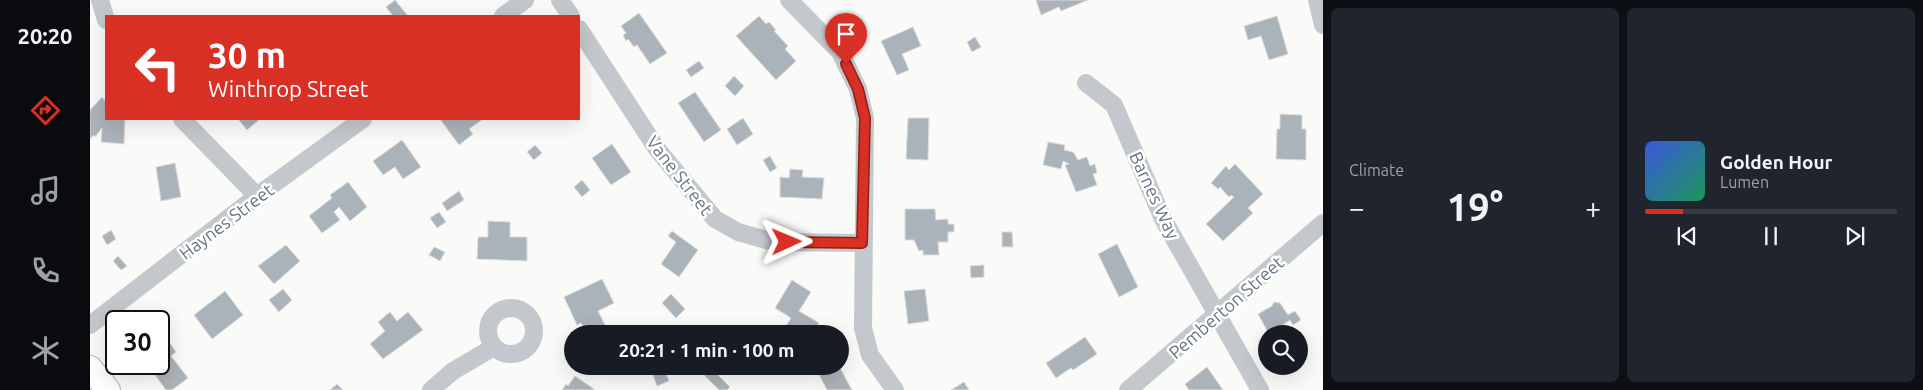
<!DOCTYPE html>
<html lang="en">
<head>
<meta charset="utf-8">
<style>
	:root { --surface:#171b24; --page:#20242c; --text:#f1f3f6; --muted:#9ea1a6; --line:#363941; --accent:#d93025 }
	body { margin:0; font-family:Ubuntu,sans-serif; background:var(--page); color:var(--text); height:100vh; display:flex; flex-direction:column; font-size:19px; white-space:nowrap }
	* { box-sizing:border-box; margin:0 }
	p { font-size:16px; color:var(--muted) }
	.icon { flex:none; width:28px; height:28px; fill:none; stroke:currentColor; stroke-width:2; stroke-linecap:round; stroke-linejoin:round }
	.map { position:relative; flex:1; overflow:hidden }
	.side { display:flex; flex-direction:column; gap:8px; padding:8px; background:#0d0f14; width:600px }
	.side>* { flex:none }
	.hud { position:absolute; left:15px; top:15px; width:475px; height:105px; border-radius:0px; box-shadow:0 5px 20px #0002; background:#d93025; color:#fff; overflow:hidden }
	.buttons { position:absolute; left:1168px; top:325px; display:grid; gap:10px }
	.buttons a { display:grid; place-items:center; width:50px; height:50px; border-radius:50%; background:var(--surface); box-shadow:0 5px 20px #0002; font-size:25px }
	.speed { position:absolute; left:15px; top:310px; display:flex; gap:10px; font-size:25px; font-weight:700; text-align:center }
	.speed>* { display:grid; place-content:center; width:65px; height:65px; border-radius:50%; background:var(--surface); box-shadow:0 5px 20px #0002; line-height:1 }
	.speed .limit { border:2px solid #111; border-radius:8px; background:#fff; color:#111 }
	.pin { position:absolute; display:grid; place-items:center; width:42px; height:42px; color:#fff; margin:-51px -21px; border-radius:50% 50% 50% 0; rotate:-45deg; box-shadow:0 0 5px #0007 }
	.pin .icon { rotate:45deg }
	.me { position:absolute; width:55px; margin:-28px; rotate:89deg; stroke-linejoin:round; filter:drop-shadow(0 0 4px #0008) }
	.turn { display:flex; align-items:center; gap:18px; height:105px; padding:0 20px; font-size:22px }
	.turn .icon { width:65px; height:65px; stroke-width:2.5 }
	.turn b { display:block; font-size:35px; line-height:42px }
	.big { font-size:38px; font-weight:600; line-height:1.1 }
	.side .card { flex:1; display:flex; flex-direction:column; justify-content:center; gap:8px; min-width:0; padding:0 18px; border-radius:8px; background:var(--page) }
	.song { display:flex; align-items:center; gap:15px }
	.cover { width:60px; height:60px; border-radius:8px; background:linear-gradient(135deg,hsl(230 70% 55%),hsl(150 70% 35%)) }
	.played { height:5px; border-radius:2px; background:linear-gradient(90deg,var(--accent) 15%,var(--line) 15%) }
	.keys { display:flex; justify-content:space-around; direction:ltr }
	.heat { display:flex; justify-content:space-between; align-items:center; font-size:28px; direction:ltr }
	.side .tiles { flex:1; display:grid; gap:8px; grid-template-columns:repeat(2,1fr) }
	.trip { position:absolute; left:474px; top:325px; width:285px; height:50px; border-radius:25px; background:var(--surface); box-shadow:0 5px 20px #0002; font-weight:600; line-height:50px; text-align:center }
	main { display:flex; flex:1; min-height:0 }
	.tab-bar { display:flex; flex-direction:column; width:90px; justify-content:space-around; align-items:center; background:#090b0e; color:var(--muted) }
	.tab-bar .icon { width:35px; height:35px }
	.tab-bar .selected { color:var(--accent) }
	.tab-bar b { font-size:22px; color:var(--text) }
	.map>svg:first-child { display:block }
</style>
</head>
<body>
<main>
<nav class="tab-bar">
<b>20:20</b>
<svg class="icon selected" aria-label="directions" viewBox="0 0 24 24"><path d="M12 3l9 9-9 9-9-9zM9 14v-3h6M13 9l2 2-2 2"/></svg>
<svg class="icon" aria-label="music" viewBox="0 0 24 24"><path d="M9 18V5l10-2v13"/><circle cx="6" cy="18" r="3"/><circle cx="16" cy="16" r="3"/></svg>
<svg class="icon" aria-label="phone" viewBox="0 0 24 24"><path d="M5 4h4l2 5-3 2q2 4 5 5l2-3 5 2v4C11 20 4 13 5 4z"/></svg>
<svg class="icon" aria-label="climate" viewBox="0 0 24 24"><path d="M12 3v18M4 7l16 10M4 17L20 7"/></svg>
</nav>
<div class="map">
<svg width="1233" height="390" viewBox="0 0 1233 390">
	<rect width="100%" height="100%" fill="#fafaf8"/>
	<!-- building -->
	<g fill="#aab3b9" stroke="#dcdcda">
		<polygon points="305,0 318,16 303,16 296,7"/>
		<polygon points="946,0 998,0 971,11 969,7 951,15"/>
		<polygon points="549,13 577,53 560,64 547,45 544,47 538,39 536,41 533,35 536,33 531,26"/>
		<polygon points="669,16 676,24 679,22 686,30 684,31 698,46 695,49 706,61 686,80 646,36"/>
		<polygon points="1187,16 1198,54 1179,60 1171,36 1158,40 1154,26"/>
		<polygon points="823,27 831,46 812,54 819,70 807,75 791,41"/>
		<polygon points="885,37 891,47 882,52 877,42"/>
		<polygon points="609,61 614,68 601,77 596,70"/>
		<polygon points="644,76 654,86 645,96 635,86"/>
		<polygon points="605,92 631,130 614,142 588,103"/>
		<polygon points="12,97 16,102 16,119 35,119 34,144 11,142 12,128 5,137 4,135 0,139 0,110"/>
		<polygon points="1190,114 1212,115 1212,129 1216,129 1216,160 1186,159 1187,129 1190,129"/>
		<polygon points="653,118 663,134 647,145 637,129"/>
		<polygon points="818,118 839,118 838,160 816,159"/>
		<polygon points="148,119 170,119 157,130"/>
		<polygon points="350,119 393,119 379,129 383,134 369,145"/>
		<polygon points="312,140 331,167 313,179 305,167 293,175 283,161"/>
		<polygon points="958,142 975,145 974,150 983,152 988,160 997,157 1000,166 1005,164 1007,173 1003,174 1007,185 986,192 975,165 979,164 973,161 971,169 953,165"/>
		<polygon points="522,144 541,172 521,185 502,158"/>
		<polygon points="445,145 452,153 444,160 437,152"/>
		<polygon points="680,156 687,168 680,172 673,160"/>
		<polygon points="85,163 91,197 71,201 66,167"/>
		<polygon points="1145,164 1173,194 1158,208 1163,213 1133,241 1116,224 1144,197 1141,195 1139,197 1130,187 1128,189 1121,183 1136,166 1139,170"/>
		<polygon points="700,169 713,170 712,177 734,178 732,199 690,197 690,177 699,178"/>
		<polygon points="492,180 500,190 492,197 484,187"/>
		<polygon points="258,182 277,207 260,221 249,207 244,212 250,220 232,233 219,216 242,198 240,195"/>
		<polygon points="369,191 374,200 357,211 352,203"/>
		<polygon points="815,209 845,209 846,220 858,219 858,224 864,224 864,232 858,232 858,242 848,242 849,255 833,255 833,250 829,251 824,240 815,240"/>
		<polygon points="349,212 356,222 347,228 340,218"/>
		<polygon points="398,221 420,222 420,237 437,237 437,261 387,259 388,237 398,237"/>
		<polygon points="21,230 26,239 17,245 12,236"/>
		<polygon points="582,231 608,250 589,277 571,264 586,242 578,236"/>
		<polygon points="912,232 922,232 923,247 912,247"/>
		<polygon points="1027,244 1048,287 1029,297 1008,254"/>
		<polygon points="196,245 210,261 184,284 168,266"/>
		<polygon points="344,247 355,252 350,261 339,255"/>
		<polygon points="28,256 37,266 31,270 23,261"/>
		<polygon points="894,265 894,277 881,278 880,266"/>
		<polygon points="512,279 524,303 508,311 517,329 507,334 497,334 491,323 487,325 474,297"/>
		<polygon points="702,280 721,292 709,311 729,323 723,334 701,334 694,329 701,318 685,308"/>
		<polygon points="193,289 202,300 189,312 179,300"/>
		<polygon points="835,289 839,321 818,324 814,291"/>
		<polygon points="135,291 153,315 122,339 104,315"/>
		<polygon points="581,294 595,309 586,318 572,303"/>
		<polygon points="1184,302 1190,303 1198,315 1205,311 1211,320 1203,325 1200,320 1179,334 1168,314 1182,306"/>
		<polygon points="300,312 307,321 318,312 333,330 293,359 280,344 295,331 288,322"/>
		<polygon points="995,337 1007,354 983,370 981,368 966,378 956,363"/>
		<polygon points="80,343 86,352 81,356 98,378 82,390 76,390 57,364 69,364 69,351"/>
		<polygon points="741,366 749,366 762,390 737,390 728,373"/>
		<polygon points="1117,367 1133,390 1099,390 1095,384"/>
		<polygon points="574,368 579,381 567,386 562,373"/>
		<polygon points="621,368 640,387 637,390 629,390 614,375"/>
		<polygon points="485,376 504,389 503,390 472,390 476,384 478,386"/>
		<polygon points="874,382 879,390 861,390"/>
		<polygon points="247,384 253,390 240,390"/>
	</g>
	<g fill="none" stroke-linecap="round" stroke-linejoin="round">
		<!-- secondary casing -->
		<g stroke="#b3babf" stroke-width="26">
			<polyline id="secondary" points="0,368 18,390"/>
		</g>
		<!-- street -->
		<g stroke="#c3c8cc" stroke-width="18">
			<polyline points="10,0 16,20"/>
			<polyline points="470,0 481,16"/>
			<polyline points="699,0 750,52 768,89 775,118 773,328 780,355 805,390"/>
			<polyline points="1227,0 1233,25"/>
			<polyline points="413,16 435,0"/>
			<polyline points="489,29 567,149 625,219 648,232 683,242 773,243"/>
			<polyline points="996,83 1024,105 1073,219 1170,390"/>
			<polyline points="92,119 167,196"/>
			<circle cx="421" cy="331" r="23"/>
			<polyline points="0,325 167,196 273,119"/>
			<polyline points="341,390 363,371 404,347"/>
			<polyline points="1038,390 1233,223"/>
		</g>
		<!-- secondary -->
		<use href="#secondary" stroke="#fff" stroke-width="24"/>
	</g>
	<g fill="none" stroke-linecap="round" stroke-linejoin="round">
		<!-- route casing -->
		<g stroke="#8d1f18" stroke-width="12">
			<polyline id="route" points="697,242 772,243 775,118 768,89 756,64"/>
		</g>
		<!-- route -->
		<use href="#route" stroke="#d93025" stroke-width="9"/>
	</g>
	<g text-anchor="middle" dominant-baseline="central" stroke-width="5" stroke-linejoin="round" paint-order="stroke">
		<!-- street labels -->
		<g font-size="18" fill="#657683" stroke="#fff">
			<text transform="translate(590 175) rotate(52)">Vane Street</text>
			<text transform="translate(1065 195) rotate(65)">Barnes Way</text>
			<text transform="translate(136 221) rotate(-37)">Haynes Street</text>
			<text transform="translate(1136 307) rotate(-41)">Pemberton Street</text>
		</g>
	</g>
</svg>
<div class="buttons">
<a><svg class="icon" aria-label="search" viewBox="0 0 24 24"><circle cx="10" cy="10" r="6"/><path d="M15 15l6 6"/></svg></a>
</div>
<div class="speed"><div class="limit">30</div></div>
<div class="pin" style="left:756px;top:64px;background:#d93025"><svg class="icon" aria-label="arrive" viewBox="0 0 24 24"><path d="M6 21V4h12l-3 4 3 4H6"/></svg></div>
<svg class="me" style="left:697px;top:242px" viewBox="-20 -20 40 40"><path d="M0-17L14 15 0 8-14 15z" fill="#d93025" stroke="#fff" stroke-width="4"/></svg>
<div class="trip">20:21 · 1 min · 100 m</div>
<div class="hud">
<div class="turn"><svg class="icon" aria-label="left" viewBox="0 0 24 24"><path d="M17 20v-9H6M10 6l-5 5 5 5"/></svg><div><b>30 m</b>Winthrop Street</div></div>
</div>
</div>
<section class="side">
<div class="tiles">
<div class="card"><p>Climate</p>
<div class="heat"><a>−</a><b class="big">19°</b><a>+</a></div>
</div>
<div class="card">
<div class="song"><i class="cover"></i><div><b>Golden Hour</b><p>Lumen</p></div></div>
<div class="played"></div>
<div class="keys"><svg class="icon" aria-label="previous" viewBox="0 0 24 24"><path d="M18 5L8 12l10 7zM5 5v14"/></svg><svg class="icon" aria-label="pause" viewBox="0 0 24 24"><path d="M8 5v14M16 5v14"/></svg><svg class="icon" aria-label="next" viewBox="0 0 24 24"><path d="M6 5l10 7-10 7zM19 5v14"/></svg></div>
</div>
</div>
</section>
</main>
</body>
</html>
